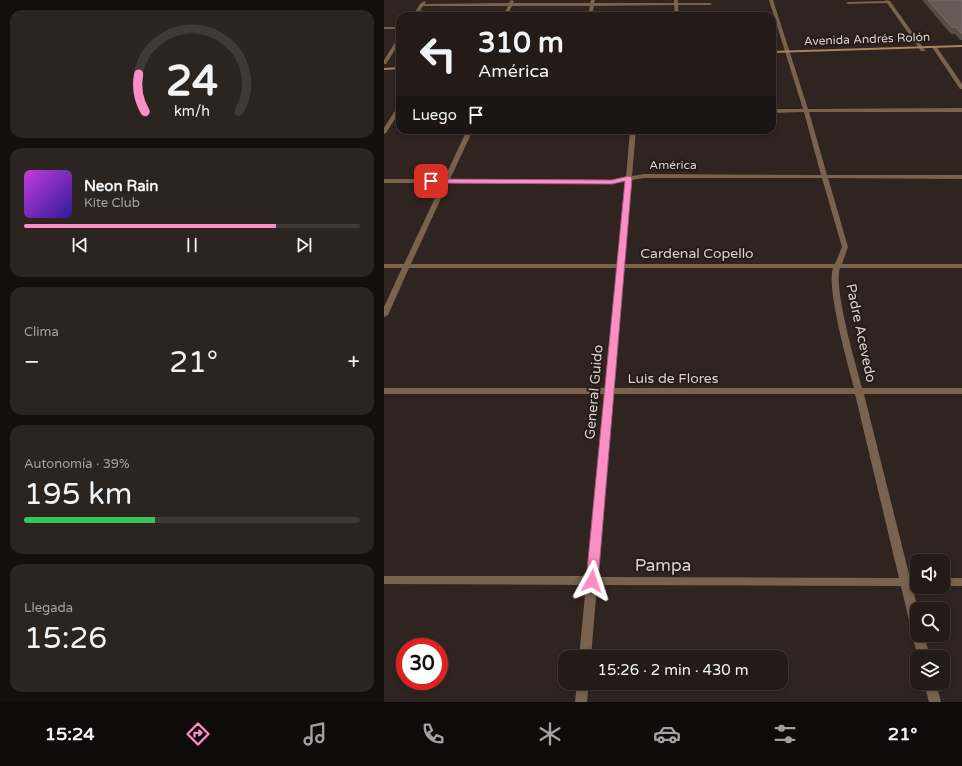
<!DOCTYPE html>
<html lang="es">
<head>
<meta charset="utf-8">
<style>
	:root { --surface:#241b18; --page:#2c2421; --text:#f1f3f6; --muted:#a3a1a2; --line:#413937; --accent:#fb8fc5 }
	body { margin:0; font-family:"Varela Round",sans-serif; background:var(--page); color:var(--text); height:100vh; display:flex; flex-direction:column; font-size:15px; white-space:nowrap }
	* { box-sizing:border-box; margin:0 }
	p { font-size:13px; color:var(--muted) }
	.icon { flex:none; width:22px; height:22px; fill:none; stroke:currentColor; stroke-width:2; stroke-linecap:round; stroke-linejoin:round }
	.map { position:relative; flex:1; overflow:hidden }
	.drawer { display:flex; flex-direction:column; gap:10px; padding:10px; background:#140f0d; width:384px }
	.drawer>* { flex:none }
	.hud { position:absolute; left:12px; top:12px; width:380px; height:122px; border-radius:12px; box-shadow:0 2px 6px #0003,0 0 0 1px var(--line); background:#241b18; color:var(--text); overflow:hidden }
	.controls { position:absolute; left:526px; top:554px; display:grid; gap:8px }
	.controls a { display:grid; place-items:center; width:40px; height:40px; border-radius:8px; background:var(--surface); box-shadow:0 2px 6px #0003,0 0 0 1px var(--line); font-size:20px }
	.speed { position:absolute; left:12px; top:638px; display:flex; gap:8px; font-size:20px; font-weight:700; text-align:center }
	.speed>* { display:grid; place-content:center; width:52px; height:52px; border-radius:50%; background:var(--surface); box-shadow:0 2px 6px #0003,0 0 0 1px var(--line); line-height:1 }
	.speed .limit { border:6px solid #d22; background:#fff; color:#111 }
	.pin { position:absolute; display:grid; place-items:center; width:34px; height:34px; color:#fff; margin:-17px; border-radius:8px; box-shadow:0 2px 6px #0006 }
	.me { position:absolute; width:44px; margin:-22px; rotate:5deg; stroke-linejoin:round; filter:drop-shadow(0 0 3px #0008) }
	.turn { display:flex; align-items:center; gap:14px; height:84px; padding:0 16px; font-size:18px }
	.turn .icon { width:52px; height:52px; stroke-width:2.5 }
	.turn b { display:block; font-size:28px; line-height:34px }
	.then { display:flex; align-items:center; height:38px; padding:0 16px; background:#0003; gap:8px; font-size:15px }
	.big { font-size:30px; font-weight:600; line-height:1.1 }
	.drawer .card { flex:1; display:flex; flex-direction:column; justify-content:center; gap:6px; min-width:0; padding:0 14px; border-radius:12px; background:var(--page) }
	.drawer .dial { align-items:center; gap:0 }
	.dial svg { height:104px; overflow:visible; fill:none; stroke:var(--line); stroke-width:7; stroke-linecap:round; text-anchor:middle }
	.dial text { fill:var(--text); stroke:none }
	.song { display:flex; align-items:center; gap:12px }
	.cover { width:48px; height:48px; border-radius:6px; background:linear-gradient(135deg,hsl(290 70% 55%),hsl(250 70% 35%)) }
	.played { height:4px; border-radius:2px; background:linear-gradient(90deg,var(--accent) 75%,var(--line) 75%) }
	.keys { display:flex; justify-content:space-around; direction:ltr }
	.heat { display:flex; justify-content:space-between; align-items:center; font-size:22px; direction:ltr }
	.charge { height:6px; border-radius:3px; background:linear-gradient(90deg,#34c759 39%,var(--line) 0) }
	.trip { position:absolute; left:174px; top:650px; width:230px; height:40px; border-radius:12px; background:var(--surface); box-shadow:0 2px 6px #0003,0 0 0 1px var(--line); font-weight:600; line-height:40px; text-align:center }
	.dock { display:flex; height:64px; justify-content:space-around; align-items:center; background:#0e0b0a; color:var(--muted) }
	.dock .icon { width:28px; height:28px }
	.dock .active { color:var(--accent) }
	.dock b { font-size:18px; color:var(--text) }
	main { display:flex; flex:1; min-height:0 }
	.map>svg:first-child { display:block }
</style>
</head>
<body>
<main>
<section class="drawer">
<div class="card dial"><svg viewBox="0 0 100 80">
<path d="M14 69A42 42 0 1 1 86 69"/>
<path d="M14 69A42 42 0 0 1 9 40" stroke="#fb8fc5"/>
<text x="50" y="56" font-size="32" font-weight="700">24</text>
<text x="50" y="72" font-size="11">km/h</text>
</svg></div>
<div class="card">
<div class="song"><i class="cover"></i><div><b>Neon Rain</b><p>Kite Club</p></div></div>
<div class="played"></div>
<div class="keys"><svg class="icon" aria-label="previous" viewBox="0 0 24 24"><path d="M18 5L8 12l10 7zM5 5v14"/></svg><svg class="icon" aria-label="pause" viewBox="0 0 24 24"><path d="M8 5v14M16 5v14"/></svg><svg class="icon" aria-label="next" viewBox="0 0 24 24"><path d="M6 5l10 7-10 7zM19 5v14"/></svg></div>
</div>
<div class="card"><p>Clima</p>
<div class="heat"><a>−</a><b class="big">21°</b><a>+</a></div>
</div>
<div class="card"><p>Autonomía · 39%</p><b class="big">195 km</b><div class="charge"></div></div>
<div class="card"><p>Llegada</p><b class="big">15:26</b></div>
</section>
<div class="map">
<svg width="578" height="702" viewBox="0 0 578 702">
	<rect width="100%" height="100%" fill="#302420"/>
	<g fill="none" stroke-linecap="round" stroke-linejoin="round">
		<!-- minor -->
		<g fill="#79634f" fill-rule="evenodd">
			<polygon points="127,0 130,1 129,3 206,3 207,0 211,0 210,3 290,3 290,0 294,0 294,3 326,3 328,4 326,5 294,5 295,16 291,16 290,5 210,6 208,16 204,16 206,6 128,6 123,16 119,16 124,6 39,6 33,16 29,16 36,4 40,1 42,2 41,4 125,3"/>
			<path d="M385 0H389L424 109 578 108V112H425L443 175H578V179L444 178 464 247 458 264H578V268H456C449 288 472 365 478 388H578V394H480L526 578H533V586H528L534 609 533 635H540L546 657H534L528 635 530 633 527 629 517 586 213 585 207 657H195L202 585 0 584V576H203L221 394H0V388H221L233 268H25L4 315 0 317V307L18 268H0V264H20L58 183H0V179H60L83 130H89L66 179 228 180 242 178 246 130H252L248 176 260 174 437 175 420 112 388 113V109H419ZM260 178H438L458 247 451 264H240L247 180ZM241 181 233 264H27L64 183 228 184ZM240 268H449C442 288 464 365 470 388H230ZM229 394H471L515 578 214 577Z"/>
			<polygon points="501,0 506,1 541,50 541,51 537,51 503,3 464,4 462,3 464,2 502,1"/>
			<rect x="0" y="27" width="16" height="2"/>
			<polygon points="14,38 16,38 16,42 2,64 0,64 0,60"/>
			<polygon points="550,46 552,46 578,84 578,89 576,89 548,47"/>
			<polygon points="16,105 16,111 2,133 0,134 0,128 14,106"/>
			<rect x="559" y="578" width="19" height="8"/>
			<polygon points="193,683 205,683 203,702 191,702"/>
			<polygon points="540,683 552,683 557,702 545,702"/>
		</g>
		<!-- secondary -->
		<g fill="#a78463" fill-rule="evenodd">
			<polygon points="578,45 578,47 388,53 388,51"/>
			<polygon points="16,67 16,69 0,70 0,68"/>
		</g>
	</g>
	<!-- wall -->
	<polygon fill="#584c47" points="538,0 578,0 578,40 576,40 571,34 567,34"/>
	<!-- building -->
	<polygon fill="#665a56" stroke="#786d69" points="544,0 578,0 578,33 577,33 572,27 568,27"/>
	<!-- route -->
	<polygon fill="#fb8fc5" stroke="#a35d80" points="245,176 248,178 214,581 213,584 208,586 204,584 202,581 241,181 228,184 47,183 44,181 47,179 228,180"/>
	<g text-anchor="middle" dominant-baseline="central" stroke-width="4" stroke-linejoin="round" paint-order="stroke">
		<!-- far-street labels -->
		<g font-size="12" fill="#d9d2cf" stroke="#261b17">
			<text transform="translate(483 39) rotate(-2)">Avenida Andrés Rolón</text>
			<text x="289" y="165">América</text>
		</g>
		<!-- street labels -->
		<g font-size="14" fill="#d9d2cf" stroke="#261b17">
			<text x="313" y="253">Cardenal Copello</text>
			<text transform="translate(477 333) rotate(78)">Padre Acevedo</text>
			<text x="289" y="378">Luis de Flores</text>
			<text transform="translate(210 392) rotate(-85)">General Guido</text>
		</g>
		<!-- near-street labels -->
		<g font-size="17" fill="#d9d2cf" stroke="#261b17">
			<text x="279" y="565">Pampa</text>
		</g>
	</g>
</svg>
<div class="controls">
<a><svg class="icon" aria-label="sound" viewBox="0 0 24 24"><path d="M4 9h4l5-4v14l-5-4H4zM17 9q2 3 0 6"/></svg></a>
<a><svg class="icon" aria-label="search" viewBox="0 0 24 24"><circle cx="10" cy="10" r="6"/><path d="M15 15l6 6"/></svg></a>
<a><svg class="icon" aria-label="layers" viewBox="0 0 24 24"><path d="M12 4l9 5-9 5-9-5zM3 14l9 5 9-5"/></svg></a>
</div>
<div class="speed"><div class="limit">30</div></div>
<div class="pin" style="left:47px;top:181px;background:#d93025"><svg class="icon" aria-label="arrive" viewBox="0 0 24 24"><path d="M6 21V4h12l-3 4 3 4H6"/></svg></div>
<svg class="me" style="left:208px;top:581px" viewBox="-20 -20 40 40"><path d="M0-17L14 15 0 8-14 15z" fill="#fb8fc5" stroke="#fff" stroke-width="4"/></svg>
<div class="trip">15:26 · 2 min · 430 m</div>
<div class="hud">
<div class="turn"><svg class="icon" aria-label="left" viewBox="0 0 24 24"><path d="M17 20v-9H6M10 6l-5 5 5 5"/></svg><div><b>310 m</b>América</div></div>
<div class="then">Luego<svg class="icon" aria-label="arrive" viewBox="0 0 24 24"><path d="M6 21V4h12l-3 4 3 4H6"/></svg></div>
</div>
</div>
</main>
<nav class="dock">
<b>15:24</b>
<svg class="icon active" aria-label="directions" viewBox="0 0 24 24"><path d="M12 3l9 9-9 9-9-9zM9 14v-3h6M13 9l2 2-2 2"/></svg>
<svg class="icon" aria-label="music" viewBox="0 0 24 24"><path d="M9 18V5l10-2v13"/><circle cx="6" cy="18" r="3"/><circle cx="16" cy="16" r="3"/></svg>
<svg class="icon" aria-label="phone" viewBox="0 0 24 24"><path d="M5 4h4l2 5-3 2q2 4 5 5l2-3 5 2v4C11 20 4 13 5 4z"/></svg>
<svg class="icon" aria-label="climate" viewBox="0 0 24 24"><path d="M12 3v18M4 7l16 10M4 17L20 7"/></svg>
<svg class="icon" aria-label="car" viewBox="0 0 24 24"><path d="M5 17H2v-5l4-1 3-4h7l3 4 3 1v5h-3M9 17h6M6 11h13"/><circle cx="7" cy="17" r="2"/><circle cx="17" cy="17" r="2"/></svg>
<svg class="icon" aria-label="filters" viewBox="0 0 24 24"><path d="M4 7h16M4 17h16"/><circle cx="9" cy="7" r="2"/><circle cx="15" cy="17" r="2"/></svg>
<b>21°</b>
</nav>
</body>
</html>
